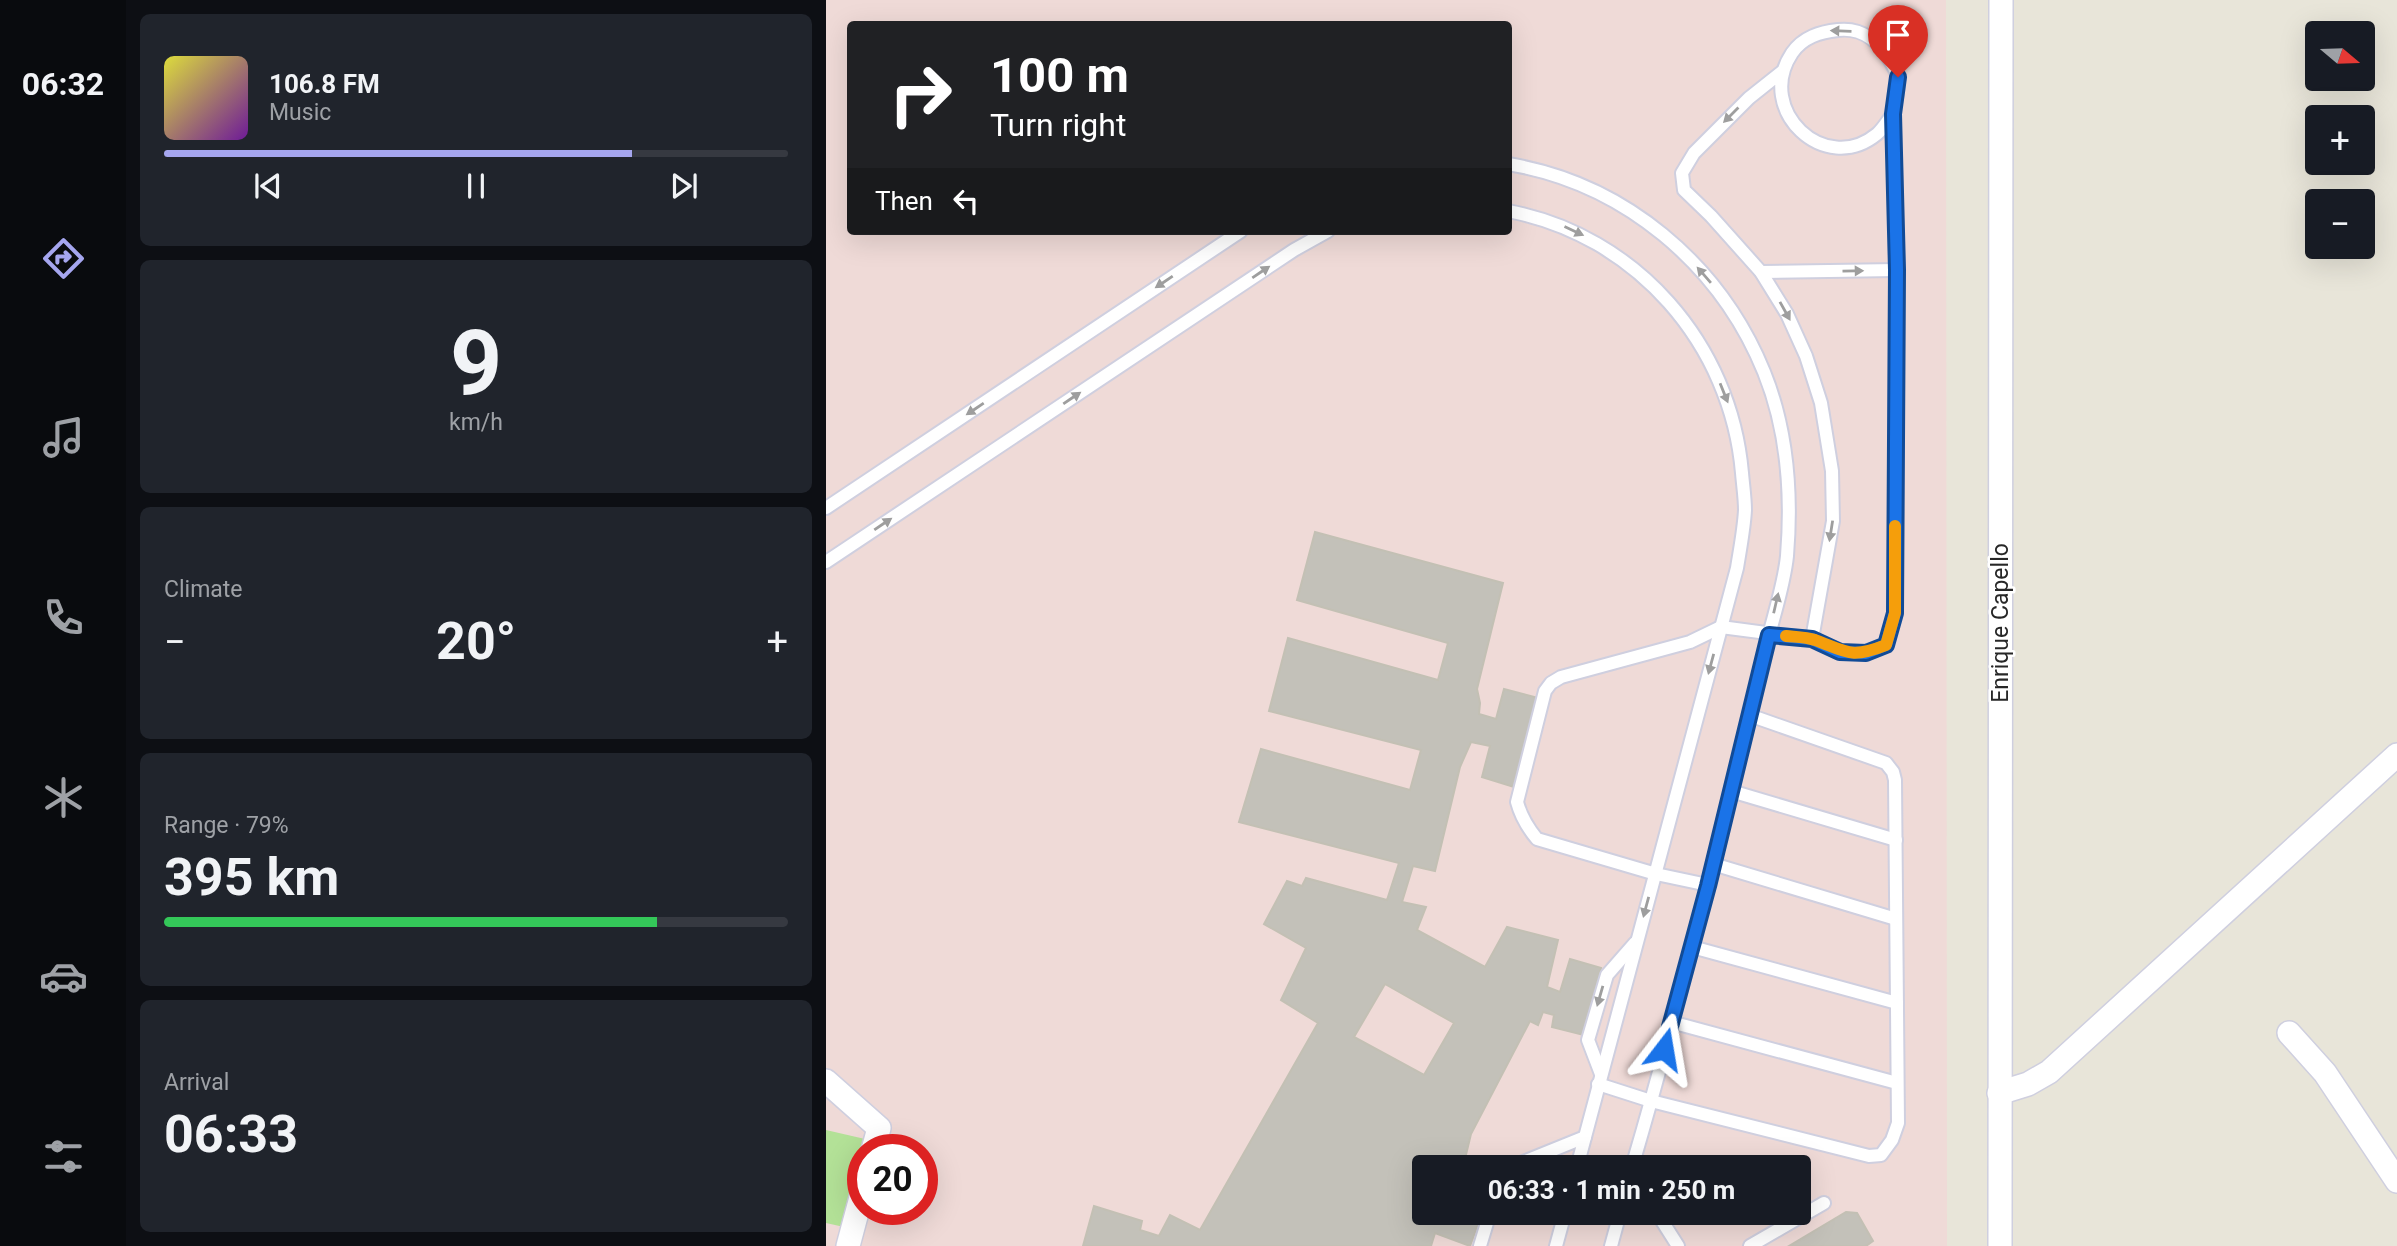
<!DOCTYPE html>
<html lang="en">
<head>
<meta charset="utf-8">
<style>
	:root { --surface:#171b24; --page:#20242c; --text:#f1f3f6; --muted:#9ea1a6; --line:#363941; --accent:#a5a6ef }
	body { margin:0; font-family:Roboto,sans-serif; background:var(--page); color:var(--text); height:100vh; display:flex; flex-direction:column; font-size:26px; white-space:nowrap }
	* { box-sizing:border-box; margin:0 }
	p { font-size:23px; color:var(--muted) }
	.icon { flex:none; width:38px; height:38px; fill:none; stroke:currentColor; stroke-width:2; stroke-linecap:round; stroke-linejoin:round }
	.map { position:relative; flex:1; overflow:hidden }
	.details { display:flex; flex-direction:column; gap:14px; padding:14px; background:#0d0f14; width:700px }
	.details>* { flex:none }
	.hud { position:absolute; left:21px; top:21px; width:665px; height:214px; border-radius:7px; box-shadow:0 7px 28px #0002; background:#202124; color:#fff; overflow:hidden }
	.needle { width:46px; rotate:109deg }
	.buttons { position:absolute; left:1479px; top:21px; display:grid; gap:14px }
	.buttons a { display:grid; place-items:center; width:70px; height:70px; border-radius:7px; background:var(--surface); box-shadow:0 7px 28px #0002; font-size:35px }
	.speed { position:absolute; left:21px; top:1134px; display:flex; gap:14px; font-size:35px; font-weight:700; text-align:center }
	.speed>* { display:grid; place-content:center; width:91px; height:91px; border-radius:50%; background:var(--surface); box-shadow:0 7px 28px #0002; line-height:1 }
	.speed .limit { border:10px solid #d22; background:#fff; color:#111 }
	.pin { position:absolute; display:grid; place-items:center; width:60px; height:60px; color:#fff; margin:-72px -30px; border-radius:50% 50% 50% 0; rotate:-45deg; box-shadow:0 0 7px #0007 }
	.pin .icon { rotate:45deg }
	.me { position:absolute; width:77px; margin:-38px; rotate:14deg; stroke-linejoin:round; filter:drop-shadow(0 0 5px #0008) }
	.turn { display:flex; align-items:center; gap:24px; height:147px; padding:0 28px; font-size:32px }
	.turn .icon { width:91px; height:91px; stroke-width:2.5 }
	.turn b { display:block; font-size:49px; line-height:60px }
	.then { display:flex; align-items:center; height:66px; padding:0 28px; background:#0003; gap:14px; font-size:26px }
	.big { font-size:52px; font-weight:700; line-height:1.1 }
	.details .card { flex:1; display:flex; flex-direction:column; justify-content:center; gap:10px; min-width:0; padding:0 24px; border-radius:10px; background:var(--page) }
	.details .dial { align-items:center; gap:0 }
	.dial b { font-size:91px; line-height:1 }
	.song { display:flex; align-items:center; gap:21px }
	.cover { width:84px; height:84px; border-radius:10px; background:linear-gradient(135deg,hsl(60 70% 55%),hsl(280 70% 35%)) }
	.played { height:7px; border-radius:4px; background:linear-gradient(90deg,var(--accent) 75%,var(--line) 75%) }
	.keys { display:flex; justify-content:space-around; direction:ltr }
	.heat { display:flex; justify-content:space-between; align-items:center; font-size:38px; direction:ltr }
	.charge { height:10px; border-radius:5px; background:linear-gradient(90deg,#34c759 79%,var(--line) 0) }
	.trip { position:absolute; left:586px; top:1155px; width:399px; height:70px; border-radius:7px; background:var(--surface); box-shadow:0 7px 28px #0002; font-weight:700; line-height:70px; text-align:center }
	main { display:flex; flex:1; min-height:0 }
	.tabs { display:flex; flex-direction:column; width:126px; justify-content:space-around; align-items:center; background:#090b0e; color:var(--muted) }
	.tabs .icon { width:49px; height:49px }
	.tabs .current { color:var(--accent) }
	.tabs b { font-size:32px; color:var(--text) }
	.map>svg:first-child { display:block }
</style>
</head>
<body>
<main>
<nav class="tabs">
<b>06:32</b>
<svg class="icon current" aria-label="directions" viewBox="0 0 24 24"><path d="M12 3l9 9-9 9-9-9zM9 14v-3h6M13 9l2 2-2 2"/></svg>
<svg class="icon" aria-label="music" viewBox="0 0 24 24"><path d="M9 18V5l10-2v13"/><circle cx="6" cy="18" r="3"/><circle cx="16" cy="16" r="3"/></svg>
<svg class="icon" aria-label="phone" viewBox="0 0 24 24"><path d="M5 4h4l2 5-3 2q2 4 5 5l2-3 5 2v4C11 20 4 13 5 4z"/></svg>
<svg class="icon" aria-label="climate" viewBox="0 0 24 24"><path d="M12 3v18M4 7l16 10M4 17L20 7"/></svg>
<svg class="icon" aria-label="car" viewBox="0 0 24 24"><path d="M5 17H2v-5l4-1 3-4h7l3 4 3 1v5h-3M9 17h6M6 11h13"/><circle cx="7" cy="17" r="2"/><circle cx="17" cy="17" r="2"/></svg>
<svg class="icon" aria-label="filters" viewBox="0 0 24 24"><path d="M4 7h16M4 17h16"/><circle cx="9" cy="7" r="2"/><circle cx="15" cy="17" r="2"/></svg>
</nav>
<section class="details">
<div class="card">
<div class="song"><i class="cover"></i><div><b>106.8 FM</b><p>Music</p></div></div>
<div class="played"></div>
<div class="keys"><svg class="icon" aria-label="previous" viewBox="0 0 24 24"><path d="M18 5L8 12l10 7zM5 5v14"/></svg><svg class="icon" aria-label="pause" viewBox="0 0 24 24"><path d="M8 5v14M16 5v14"/></svg><svg class="icon" aria-label="next" viewBox="0 0 24 24"><path d="M6 5l10 7-10 7zM19 5v14"/></svg></div>
</div>
<div class="card dial"><b>9</b><p>km/h</p></div>
<div class="card"><p>Climate</p>
<div class="heat"><a>−</a><b class="big">20°</b><a>+</a></div>
</div>
<div class="card"><p>Range · 79%</p><b class="big">395 km</b><div class="charge"></div></div>
<div class="card"><p>Arrival</p><b class="big">06:33</b></div>
</section>
<div class="map">
<svg width="1571" height="1246" viewBox="0 0 1571 1246">
	<rect width="100%" height="100%" fill="#e8e5d9"/>
	<!-- medical -->
	<path fill="#efdad7" fill-rule="evenodd" d="M0 0H1120L1121 1246H0ZM24 24H682V231H24ZM37 1150H96V1209H37ZM598 1167H973V1213H598Z"/>
	<!-- pitch -->
	<polygon fill="#b3e197" points="0,1130 39,1139 18,1227 0,1223"/>
	<!-- building -->
	<g fill="#c3c1b9" stroke="#c3c0b4" stroke-width="2" fill-rule="evenodd">
		<path d="M489 532 677 583 651 689 654 703 653 714 670 719 678 689 712 698 688 787 656 777 664 746 645 742 634 767 609 871 587 866 576 902 600 907 591 930 659 967 681 927 732 940 721 987 734 992 744 959 775 968 758 1035 726 1027 728 1015 717 1012 712 1025 704 1021 645 1134 637 1167H598V1213H656L644 1246 609 1233 605 1246H257L268 1206 316 1221 314 1230 333 1236 344 1215 374 1230 492 1023 455 1000 480 948 438 924 461 881 476 886 480 878 561 900 573 863 413 822 435 749 584 790 595 750 443 711 462 638 612 680 622 643 471 600ZM559 984 628 1023 598 1075 528 1037Z"/>
		<polygon points="1020,1212 1031,1213 1047,1241 1040,1246 963,1246"/>
	</g>
	<g fill="none" stroke-linecap="round" stroke-linejoin="round">
		<!-- lane casing -->
		<g stroke="#cfcfdf" stroke-width="16">
			<g id="lane">
				<path d="M957 71 923 98 868 153 856 173 858 190 885 216 935 272 961 314 980 356 995 403 1006 471 1007 521 986 639C1017 653 1027 658 1060 645L1069 613C1070 468 1073 323 1069 179 1068 158 1066 136 1067 115 1068 103 1073 90 1072 78 1072 74 1068 68 1066 64 1055 43 1037 27 1012 30 994 32 977 37 966 53 928 110 999 177 1051 134 1057 129 1062 120 1067 114"/>
				<path d="M682 164C798 183 894 264 938 372 961 429 966 495 961 556 958 586 947 617 940 647 927 700 914 753 901 806 872 927 841 1048 806 1167"/>
				<path d="M682 211C810 235 905 344 916 473 917 485 919 498 919 510 918 529 914 549 911 568L751 1167"/>
				<polyline points="935,272 1071,270"/>
				<polyline points="0,508 415,231"/>
				<polyline points="0,562 468,250 502,231"/>
				<polyline points="905,791 1070,840"/>
				<polyline points="887,864 1070,919"/>
				<path d="M882 885 830 874 711 839C701 827 695 817 691 802L719 691 725 683 735 677 864 642 895 627 986 639"/>
				<polyline points="866,947 1071,1003"/>
				<polyline points="845,1022 1071,1083"/>
				<polyline points="775,1074 762,1040 781,975 809,943"/>
				<polyline points="772,1084 825,1101 1043,1156 1055,1155 1066,1140 1072,1123 1069,780 1067,772 1060,763 923,715"/>
				<polyline points="685,1167 759,1137"/>
				<polyline points="831,1213 852,1246"/>
				<polyline points="654,1246 664,1213"/>
				<polyline points="730,1246 739,1213"/>
				<polyline points="785,1246 794,1213"/>
				<polyline points="924,1246 998,1203"/>
			</g>
		</g>
		<!-- street casing -->
		<g stroke="#cfcfdf" stroke-width="26">
			<g id="street">
				<polyline points="1463,1033 1499,1073 1571,1181"/>
				<polyline points="0,1081 53,1128 47,1150"/>
				<polyline points="1173,1093 1202,1084 1223,1072 1571,755"/>
				<polyline points="22,1246 37,1190"/>
				<polyline points="1174,1246 1175,0"/>
			</g>
		</g>
		<!-- lane -->
		<use href="#lane" stroke="#fff" stroke-width="12"/>
		<!-- street -->
		<use href="#street" stroke="#fff" stroke-width="23"/>
	</g>
	<!-- one-way arrows -->
	<defs><path id="oneway-solid" d="M-6-.8H1V-3.2L6.5 0L1 3.2V.8H-6Z" transform="scale(1.75)"/></defs>
	<g fill="#9e9e9e">
		<use href="#oneway-solid" transform="translate(1015 31) rotate(-178)"/>
		<use href="#oneway-solid" transform="translate(905 115) rotate(135)"/>
		<use href="#oneway-solid" transform="translate(748 231) rotate(25)"/>
		<use href="#oneway-solid" transform="translate(1027 271) rotate(-1)"/>
		<use href="#oneway-solid" transform="translate(435 272) rotate(-34)"/>
		<use href="#oneway-solid" transform="translate(878 275) rotate(-131)"/>
		<use href="#oneway-solid" transform="translate(338 282) rotate(146)"/>
		<use href="#oneway-solid" transform="translate(959 311) rotate(61)"/>
		<use href="#oneway-solid" transform="translate(898 393) rotate(68)"/>
		<use href="#oneway-solid" transform="translate(246 398) rotate(-34)"/>
		<use href="#oneway-solid" transform="translate(149 409) rotate(146)"/>
		<use href="#oneway-solid" transform="translate(57 524) rotate(-34)"/>
		<use href="#oneway-solid" transform="translate(1005 531) rotate(99)"/>
		<use href="#oneway-solid" transform="translate(950 603) rotate(-77)"/>
		<use href="#oneway-solid" transform="translate(885 664) rotate(105)"/>
		<use href="#oneway-solid" transform="translate(820 907) rotate(105)"/>
		<use href="#oneway-solid" transform="translate(774 996) rotate(106)"/>
	</g>
	<g fill="none" stroke-linecap="round" stroke-linejoin="round">
		<!-- route casing -->
		<g stroke="#114b97" stroke-width="18">
			<polyline id="route" points="838,1049 882,886 943,635 986,639 1014,652 1040,653 1060,645 1069,613 1071,270 1067,114 1072,77"/>
		</g>
		<!-- route -->
		<use href="#route" stroke="#1a73e8" stroke-width="12"/>
		<!-- slow -->
		<path stroke="#f59e0b" stroke-width="12" d="M960 636C970 637 980 637 989 640 1021 652 1025 659 1060 645L1069 613V526"/>
	</g>
	<g text-anchor="middle" dominant-baseline="central" stroke-width="5" stroke-linejoin="round" paint-order="stroke">
		<!-- street labels -->
		<g font-size="23" fill="#272727" stroke="#fff">
			<text transform="translate(1174 623) rotate(-90)">Enrique Capello</text>
		</g>
	</g>
</svg>
<div class="buttons">
<a><svg class="needle" viewBox="-14 -14 28 28"><path d="M0-13l5 13h-10z" fill="#e53935"/><path d="M0 13l5-13h-10z" fill="#9ea1a6"/></svg></a>
<a>+</a>
<a>−</a>
</div>
<div class="speed"><div class="limit">20</div></div>
<div class="pin" style="left:1072px;top:77px;background:#d93025"><svg class="icon" aria-label="arrive" viewBox="0 0 24 24"><path d="M6 21V4h12l-3 4 3 4H6"/></svg></div>
<svg class="me" style="left:838px;top:1049px" viewBox="-20 -20 40 40"><path d="M0-17L14 15 0 8-14 15z" fill="#1a73e8" stroke="#fff" stroke-width="4"/></svg>
<div class="trip">06:33 · 1 min · 250 m</div>
<div class="hud">
<div class="turn"><svg class="icon" aria-label="right" viewBox="0 0 24 24"><path d="M7 20v-9h11M14 6l5 5-5 5"/></svg><div><b>100 m</b>Turn right</div></div>
<div class="then">Then<svg class="icon" aria-label="left" viewBox="0 0 24 24"><path d="M17 20v-9H6M10 6l-5 5 5 5"/></svg></div>
</div>
</div>
</main>
</body>
</html>
